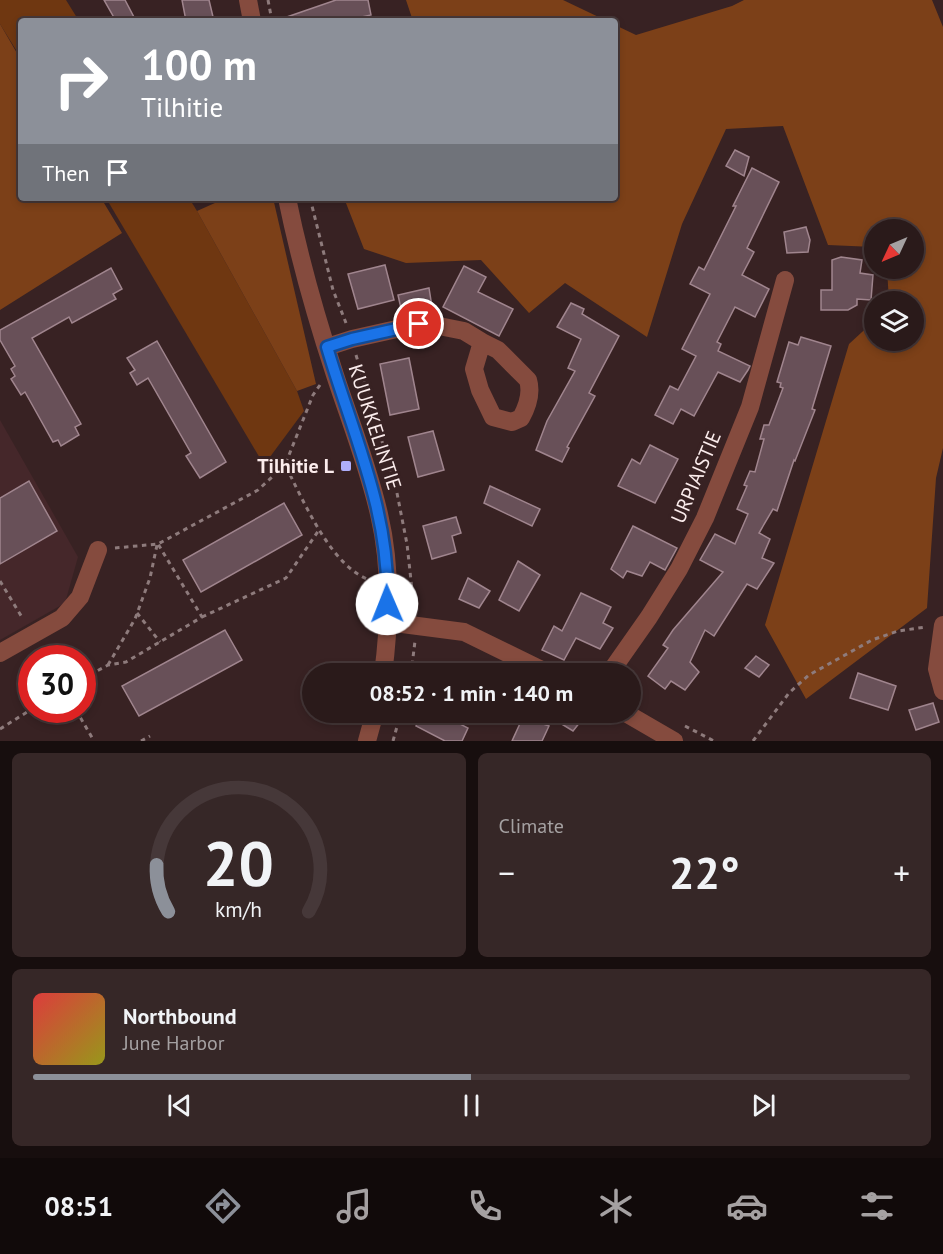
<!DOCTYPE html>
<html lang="en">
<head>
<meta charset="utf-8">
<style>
	:root { --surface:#2a1a1a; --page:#362727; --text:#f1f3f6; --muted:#a5a1a2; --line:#463839; --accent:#8c9099 }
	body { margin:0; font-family:"PT Sans",sans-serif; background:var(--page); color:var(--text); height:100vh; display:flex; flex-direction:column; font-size:22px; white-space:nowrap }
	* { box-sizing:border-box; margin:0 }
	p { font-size:20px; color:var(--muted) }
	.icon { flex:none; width:33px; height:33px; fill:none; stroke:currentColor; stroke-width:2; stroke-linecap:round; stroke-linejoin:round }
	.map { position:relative; height:741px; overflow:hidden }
	.drawer { display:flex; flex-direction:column; gap:12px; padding:12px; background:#170e0e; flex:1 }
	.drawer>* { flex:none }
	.top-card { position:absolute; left:18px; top:18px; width:600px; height:183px; border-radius:6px; box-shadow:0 3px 9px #0003,0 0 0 2px var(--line); background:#8c9099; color:#fff; overflow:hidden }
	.needle { width:39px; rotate:226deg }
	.fabs { position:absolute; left:864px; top:219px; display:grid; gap:12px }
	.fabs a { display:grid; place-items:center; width:60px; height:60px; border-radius:50%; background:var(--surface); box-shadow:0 3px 9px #0003,0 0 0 2px var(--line); font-size:30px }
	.speed { position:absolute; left:18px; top:645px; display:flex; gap:12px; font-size:30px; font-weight:700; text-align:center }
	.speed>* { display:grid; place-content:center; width:78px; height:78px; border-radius:50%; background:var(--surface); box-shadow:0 3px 9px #0003,0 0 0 2px var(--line); line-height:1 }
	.speed .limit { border:9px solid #d22; background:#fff; color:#111 }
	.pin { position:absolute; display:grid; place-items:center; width:51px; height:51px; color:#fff; margin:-26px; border:3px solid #fff; border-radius:50%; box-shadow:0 2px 6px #0007 }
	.me { position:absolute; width:66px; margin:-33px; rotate:359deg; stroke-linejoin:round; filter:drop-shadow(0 0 4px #0008) }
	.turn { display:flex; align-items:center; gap:21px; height:126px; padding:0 24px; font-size:27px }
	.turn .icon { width:78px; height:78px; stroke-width:2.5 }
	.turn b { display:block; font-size:42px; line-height:51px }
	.then { display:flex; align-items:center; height:57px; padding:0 24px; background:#0003; gap:12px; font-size:22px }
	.big { font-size:45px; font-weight:600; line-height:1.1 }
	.drawer .card { flex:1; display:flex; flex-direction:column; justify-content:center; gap:9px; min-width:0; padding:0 21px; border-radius:9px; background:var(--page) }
	.drawer .dial { align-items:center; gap:0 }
	.dial svg { height:156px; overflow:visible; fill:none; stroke:var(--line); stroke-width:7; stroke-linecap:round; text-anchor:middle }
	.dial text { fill:var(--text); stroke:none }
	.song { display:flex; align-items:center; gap:18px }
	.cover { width:72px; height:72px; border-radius:9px; background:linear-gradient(135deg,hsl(0 70% 55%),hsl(60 70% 35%)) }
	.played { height:6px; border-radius:3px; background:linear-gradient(90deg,var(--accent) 50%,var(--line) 50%) }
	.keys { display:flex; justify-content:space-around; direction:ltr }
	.heat { display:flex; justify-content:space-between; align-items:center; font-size:33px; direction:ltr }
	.drawer .tiles { flex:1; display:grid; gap:12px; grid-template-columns:1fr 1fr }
	.card:last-child { grid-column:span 2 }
	.trip { position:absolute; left:302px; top:663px; width:339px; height:60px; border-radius:30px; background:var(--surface); box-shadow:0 3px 9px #0003,0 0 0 2px var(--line); font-weight:600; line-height:60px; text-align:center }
	.tab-bar { display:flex; height:96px; justify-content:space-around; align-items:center; background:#110a0a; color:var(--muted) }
	.tab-bar .icon { width:42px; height:42px }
	.tab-bar .on { color:var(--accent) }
	.tab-bar b { font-size:27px; color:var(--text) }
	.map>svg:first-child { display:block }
</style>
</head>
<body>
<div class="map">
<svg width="943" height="741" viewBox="0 0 943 741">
	<rect width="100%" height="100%" fill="#382223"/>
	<!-- built -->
	<polygon fill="#45272a" points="0,420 78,557 65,603 0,640"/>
	<!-- green -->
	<g fill="#6f3711">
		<polygon points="0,0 66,0 79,21 21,21 21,58 0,24"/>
		<polygon points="106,198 189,198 197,211 297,391 304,411 264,465"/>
	</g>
	<!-- forest -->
	<g fill="#7c4018">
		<polygon points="406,0 563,0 607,21 413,21"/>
		<polygon points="744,0 932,0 943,27 943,448 936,478 927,608 806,699 765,625 849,344 874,321 874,340 914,340 914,302 889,301 887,269 914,268 914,230 874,230 874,247 828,245 783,126 726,129 682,224 647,337 565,283 529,313 481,260 406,263 364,249 344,198 615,198 615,25 636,35 732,6"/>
		<polygon points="0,24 21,60 21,198 101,198 122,233 0,310"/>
		<polygon points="226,198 273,198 316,384 297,391 197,211"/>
	</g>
	<!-- building -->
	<g fill="#685058" stroke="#a0858e" stroke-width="1.5">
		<polygon points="104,0 125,0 136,21 116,21"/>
		<polygon points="182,0 209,0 214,21 186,21"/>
		<polygon points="336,0 368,0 371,15 343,21 282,21 281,19"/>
		<polygon points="735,150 749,157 744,176 726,166"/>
		<polygon points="752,168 779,182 747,248 754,252 742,275 769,289 755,317 735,307 717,342 721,344 718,351 750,366 748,370 740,382 718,372 694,416 681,409 673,424 655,415 670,386 678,390 696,356 682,349 710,294 690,284 699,267 704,270 736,206 733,206"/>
		<polygon points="806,227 810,240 808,252 787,253 784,232"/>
		<polygon points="841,257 862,260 860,273 873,275 871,300 857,299 857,305 848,310 821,310 821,290 832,290 832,260"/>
		<polygon points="385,265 394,300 358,309 348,274"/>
		<polygon points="464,266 486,277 478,292 513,309 499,336 443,307"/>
		<polygon points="111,268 122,289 113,294 116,299 72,323 69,317 32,338 81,424 75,427 79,435 61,446 58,440 53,442 25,392 21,395 11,379 15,376 11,369 15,366 0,340 0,330"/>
		<polygon points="429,288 432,307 402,313 398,295"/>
		<polygon points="571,303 584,309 582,314 619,336 589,393 595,396 567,447 569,448 562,462 536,450 547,421 575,371 568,368 581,339 557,327"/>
		<polygon points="801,337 831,346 812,409 815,410 795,461 794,460 777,511 773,509 759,533 770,539 762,558 774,563 757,589 747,584 714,636 705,630 690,662 699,672 685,690 671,681 665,689 648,676 668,648 663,645 673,630 723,572 700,560 715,534 735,544 748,514 737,509 747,486 744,485 750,471 755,472 764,439 760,439 764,425 769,425 783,388 780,387 781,383 777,382 789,342 798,345"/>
		<polygon points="157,341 226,462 200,478 186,456 191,453 148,378 137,385 130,373 135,370 127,358"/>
		<polygon points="409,358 419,409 390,415 380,364"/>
		<polygon points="433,431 444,470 418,477 408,437"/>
		<polygon points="650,445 678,459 655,503 618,486 632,459 640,464"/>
		<polygon points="29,481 57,531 0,564 0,498"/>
		<polygon points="490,486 540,509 532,526 484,503"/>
		<polygon points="284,503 302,535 201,592 183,560"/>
		<polygon points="456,517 461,533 452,536 456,552 432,559 423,526"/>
		<polygon points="633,526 677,548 665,570 650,562 642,576 627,571 623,578 611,569"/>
		<polygon points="518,561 540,575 519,611 499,600"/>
		<polygon points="468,578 490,591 479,608 459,599"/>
		<polygon points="581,593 611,607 603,623 613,628 600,649 576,638 564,660 542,650 554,626 562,631"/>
		<polygon points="225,630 242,660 139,716 122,686"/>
		<polygon points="756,656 769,665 759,677 745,668"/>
		<polygon points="858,673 896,686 888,710 850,698"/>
		<polygon points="933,703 939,722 916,730 909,710"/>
		<polygon points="423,712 456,712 452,720 468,728 462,741 445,741 416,726"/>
		<polygon points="542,712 588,712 573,731"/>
		<polygon points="523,717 549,726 542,741 512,741"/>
	</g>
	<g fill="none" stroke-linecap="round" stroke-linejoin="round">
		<!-- path -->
		<g stroke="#8e7b7c" stroke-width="3" stroke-dasharray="4.5 4.5" stroke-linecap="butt">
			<polyline points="268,0 272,21"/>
			<polyline points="310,198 333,290 346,323"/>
			<polyline points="356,355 396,488 407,544 414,608"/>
			<path d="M320 385 313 395 285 465C304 501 331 568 372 581"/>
			<polyline points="115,548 158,544 258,490 285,465"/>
			<polyline points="0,581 23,619"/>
			<polyline points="137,613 160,642"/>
			<polyline points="202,617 286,578 319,530"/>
			<polyline points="108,665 135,619 150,578 157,545"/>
			<polyline points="565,665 582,674"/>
			<polyline points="411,674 415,641"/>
			<polyline points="82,679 108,665 126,662 202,617 158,544"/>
			<polyline points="76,710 94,741"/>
			<polyline points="685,726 714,741"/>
			<polyline points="0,729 32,709"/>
			<polyline points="141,741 150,736"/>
			<polyline points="393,741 401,712"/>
			<polyline points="753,741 789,693 809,675 872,640 898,631 926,627"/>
		</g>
		<!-- minor -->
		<g stroke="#854b3e" stroke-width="18">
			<polyline points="248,0 252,21"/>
			<path d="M287 198C299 257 316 317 335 375 350 421 368 466 379 514 391 565 390 622 383 674"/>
			<path d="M327 347 352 339 419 324 439 326 464 331 482 342 474 369 480 390 493 417 512 422 521 418C527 407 532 393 528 380L498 350 482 342"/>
			<polyline points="387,622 464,632 550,674"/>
			<polyline points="943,625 937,669 943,691"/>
			<polyline points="0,653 62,618 80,597 98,550"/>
			<polyline points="609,674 649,617 679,569 705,518 750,407 785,280"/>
			<polyline points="624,712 674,741"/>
			<polyline points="367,741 375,712"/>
		</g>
	</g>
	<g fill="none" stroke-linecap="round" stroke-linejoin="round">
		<!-- route casing -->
		<g stroke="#114b97" stroke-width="15">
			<path id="route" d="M387 604C391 514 352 432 327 347L352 339 419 324"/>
		</g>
		<!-- route -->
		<use href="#route" stroke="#1a73e8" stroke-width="10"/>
	</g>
	<!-- markers -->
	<rect fill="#aeaefa" stroke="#382223" stroke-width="2" x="340" y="460" width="12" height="12" rx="3"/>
	<g text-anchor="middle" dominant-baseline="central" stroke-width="6" stroke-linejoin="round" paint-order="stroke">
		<!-- street labels -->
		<g font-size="20" fill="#fbecec" stroke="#382223">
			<text transform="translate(375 427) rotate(72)">KUUKKELINTIE</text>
			<text transform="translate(696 477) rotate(-67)">URPIAISTIE</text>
		</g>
		<!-- poi labels -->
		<g font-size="20" font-weight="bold" fill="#fbecec" stroke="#382223" text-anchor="end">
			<text x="334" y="466">Tilhitie L</text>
		</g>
	</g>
</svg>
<div class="fabs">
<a><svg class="needle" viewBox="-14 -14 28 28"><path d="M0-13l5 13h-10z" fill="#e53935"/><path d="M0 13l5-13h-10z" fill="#a5a1a2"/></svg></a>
<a><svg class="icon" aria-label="layers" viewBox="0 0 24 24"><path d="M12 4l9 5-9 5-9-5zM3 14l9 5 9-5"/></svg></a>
</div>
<div class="speed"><div class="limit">30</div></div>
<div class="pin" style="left:419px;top:324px;background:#d93025"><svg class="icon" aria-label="arrive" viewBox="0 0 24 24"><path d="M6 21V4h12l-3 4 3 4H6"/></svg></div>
<svg class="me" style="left:387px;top:604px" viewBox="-20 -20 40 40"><circle r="19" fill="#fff"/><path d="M0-13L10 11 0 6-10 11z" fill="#1a73e8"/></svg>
<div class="trip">08:52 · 1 min · 140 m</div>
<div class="top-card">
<div class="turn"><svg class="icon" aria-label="right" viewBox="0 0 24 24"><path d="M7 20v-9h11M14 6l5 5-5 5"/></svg><div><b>100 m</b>Tilhitie</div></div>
<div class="then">Then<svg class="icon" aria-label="arrive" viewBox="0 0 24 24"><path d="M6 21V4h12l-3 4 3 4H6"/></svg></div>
</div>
</div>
<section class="drawer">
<div class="tiles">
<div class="card dial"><svg viewBox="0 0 100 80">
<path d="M14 69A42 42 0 1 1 86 69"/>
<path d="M14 69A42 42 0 0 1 8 45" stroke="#8c9099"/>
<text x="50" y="56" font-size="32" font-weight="700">20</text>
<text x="50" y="72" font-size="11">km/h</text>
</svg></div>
<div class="card"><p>Climate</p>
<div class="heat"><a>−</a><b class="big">22°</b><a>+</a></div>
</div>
<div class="card">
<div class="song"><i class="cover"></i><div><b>Northbound</b><p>June Harbor</p></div></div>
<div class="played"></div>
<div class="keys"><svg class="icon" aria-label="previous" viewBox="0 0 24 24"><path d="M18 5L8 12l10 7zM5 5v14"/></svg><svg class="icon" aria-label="pause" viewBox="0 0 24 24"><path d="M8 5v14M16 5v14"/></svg><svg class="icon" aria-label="next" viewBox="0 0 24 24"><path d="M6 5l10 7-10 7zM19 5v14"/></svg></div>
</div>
</div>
</section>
<nav class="tab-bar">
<b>08:51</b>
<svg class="icon on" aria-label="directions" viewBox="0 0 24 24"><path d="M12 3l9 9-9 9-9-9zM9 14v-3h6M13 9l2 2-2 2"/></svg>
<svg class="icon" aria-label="music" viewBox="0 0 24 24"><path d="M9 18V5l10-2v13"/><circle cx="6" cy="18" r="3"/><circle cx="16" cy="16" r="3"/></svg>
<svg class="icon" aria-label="phone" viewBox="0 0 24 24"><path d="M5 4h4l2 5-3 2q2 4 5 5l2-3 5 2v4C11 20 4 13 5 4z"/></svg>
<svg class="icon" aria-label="climate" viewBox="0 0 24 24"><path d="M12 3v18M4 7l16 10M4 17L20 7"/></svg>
<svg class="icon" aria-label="car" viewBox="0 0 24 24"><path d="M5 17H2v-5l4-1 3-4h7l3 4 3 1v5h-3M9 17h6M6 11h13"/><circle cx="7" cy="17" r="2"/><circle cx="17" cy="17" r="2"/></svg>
<svg class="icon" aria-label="filters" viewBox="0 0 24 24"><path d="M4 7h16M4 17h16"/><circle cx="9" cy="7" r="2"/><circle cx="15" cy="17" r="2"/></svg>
</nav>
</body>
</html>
